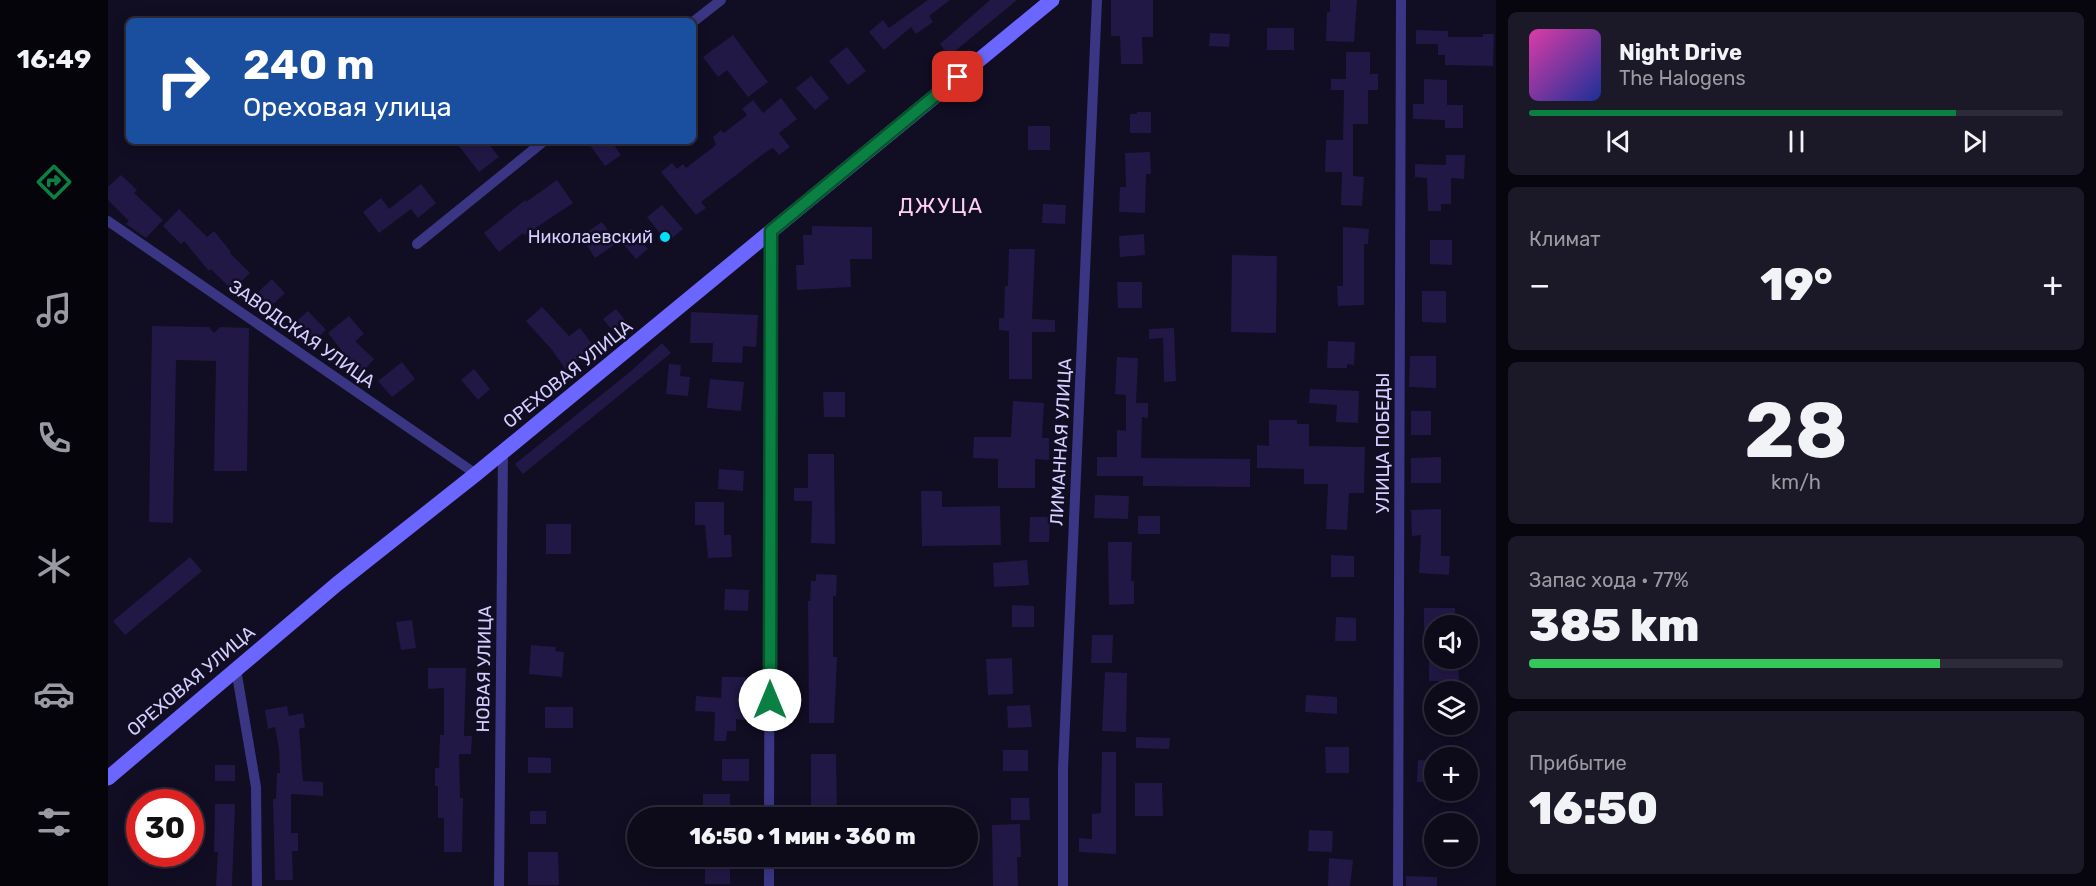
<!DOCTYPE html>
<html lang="ru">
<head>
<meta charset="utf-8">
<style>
	:root { --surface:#0d0a1a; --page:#1b1827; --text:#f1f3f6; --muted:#9a9aa2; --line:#2d2b39; --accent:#0b8043 }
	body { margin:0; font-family:Rubik,sans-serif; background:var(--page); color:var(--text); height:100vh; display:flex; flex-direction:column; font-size:22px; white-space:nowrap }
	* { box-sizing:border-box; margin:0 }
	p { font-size:20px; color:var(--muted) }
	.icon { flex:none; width:33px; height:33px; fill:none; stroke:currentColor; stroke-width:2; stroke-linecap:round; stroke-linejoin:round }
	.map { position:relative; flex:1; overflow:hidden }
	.side { display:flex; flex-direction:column; gap:12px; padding:12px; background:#07060e; width:600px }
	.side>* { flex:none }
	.guide { position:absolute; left:18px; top:18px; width:570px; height:126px; border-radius:9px; box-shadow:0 3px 15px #0003,0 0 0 2px var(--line); background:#1a4fa0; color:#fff; overflow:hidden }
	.controls { position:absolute; left:1316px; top:615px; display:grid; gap:12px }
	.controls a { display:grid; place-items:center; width:54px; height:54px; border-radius:50%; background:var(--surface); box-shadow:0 3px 15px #0003,0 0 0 2px var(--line); font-size:30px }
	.speed { position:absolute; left:18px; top:789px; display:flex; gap:12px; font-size:30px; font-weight:700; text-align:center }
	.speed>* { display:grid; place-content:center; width:78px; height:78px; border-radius:50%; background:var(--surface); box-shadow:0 3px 15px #0003,0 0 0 2px var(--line); line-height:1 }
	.speed .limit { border:9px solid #d22; background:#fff; color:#111 }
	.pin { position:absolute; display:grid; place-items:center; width:51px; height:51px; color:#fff; margin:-26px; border-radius:12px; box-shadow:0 3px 9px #0006 }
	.me { position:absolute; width:66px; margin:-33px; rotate:0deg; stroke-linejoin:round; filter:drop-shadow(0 0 4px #0008) }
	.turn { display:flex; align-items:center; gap:21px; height:126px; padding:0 18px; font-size:27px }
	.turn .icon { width:78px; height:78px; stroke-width:2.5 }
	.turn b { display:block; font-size:42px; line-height:51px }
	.big { font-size:45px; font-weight:800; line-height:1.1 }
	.side .card { flex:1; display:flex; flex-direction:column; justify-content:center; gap:9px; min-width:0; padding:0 21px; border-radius:9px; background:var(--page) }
	.side .dial { align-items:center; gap:0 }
	.dial b { font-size:78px; line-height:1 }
	.song { display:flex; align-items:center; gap:18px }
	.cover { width:72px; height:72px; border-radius:9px; background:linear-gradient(135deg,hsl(320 70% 55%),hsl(230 70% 35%)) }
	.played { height:6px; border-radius:3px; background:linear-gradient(90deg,var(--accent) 80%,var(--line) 80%) }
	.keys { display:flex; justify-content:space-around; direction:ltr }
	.heat { display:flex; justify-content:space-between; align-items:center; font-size:33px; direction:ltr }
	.charge { height:9px; border-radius:4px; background:linear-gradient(90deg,#34c759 77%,var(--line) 0) }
	.trip { position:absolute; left:519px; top:807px; width:351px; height:60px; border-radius:30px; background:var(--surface); box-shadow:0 3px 15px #0003,0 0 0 2px var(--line); font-weight:800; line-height:60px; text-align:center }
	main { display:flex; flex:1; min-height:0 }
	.menu { display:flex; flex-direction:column; width:108px; justify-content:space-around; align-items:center; background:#05040a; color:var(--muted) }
	.menu .icon { width:42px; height:42px }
	.menu .selected { color:var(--accent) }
	.menu b { font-size:27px; color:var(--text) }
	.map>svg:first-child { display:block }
</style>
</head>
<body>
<main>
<nav class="menu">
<b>16:49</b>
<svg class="icon selected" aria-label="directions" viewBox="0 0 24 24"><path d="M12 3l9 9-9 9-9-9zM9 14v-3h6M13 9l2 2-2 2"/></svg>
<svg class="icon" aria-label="music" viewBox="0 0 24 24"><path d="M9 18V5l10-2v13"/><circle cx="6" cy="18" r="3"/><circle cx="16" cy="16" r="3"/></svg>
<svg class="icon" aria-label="phone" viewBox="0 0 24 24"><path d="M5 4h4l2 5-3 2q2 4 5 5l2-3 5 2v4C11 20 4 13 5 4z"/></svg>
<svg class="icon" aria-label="climate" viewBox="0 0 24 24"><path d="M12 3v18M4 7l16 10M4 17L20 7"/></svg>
<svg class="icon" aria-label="car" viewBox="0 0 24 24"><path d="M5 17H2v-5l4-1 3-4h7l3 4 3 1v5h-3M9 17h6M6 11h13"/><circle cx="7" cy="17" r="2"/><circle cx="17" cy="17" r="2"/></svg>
<svg class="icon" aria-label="filters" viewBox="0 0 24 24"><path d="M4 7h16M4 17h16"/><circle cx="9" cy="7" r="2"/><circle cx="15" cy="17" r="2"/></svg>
</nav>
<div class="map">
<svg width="1388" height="886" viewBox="0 0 1388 886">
	<rect width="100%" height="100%" fill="#110d23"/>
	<!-- building -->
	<g fill="#221845">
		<polygon points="820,0 842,0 821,16 825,22 808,34 803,27 776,50 761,32 775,20 781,28"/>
		<polygon points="882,0 909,0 841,56 832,44"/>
		<polygon points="1003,0 1045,0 1045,37 1034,37 1035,64 1013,64 1012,36 1003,36"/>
		<polygon points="1222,0 1249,0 1246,42 1218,41 1219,12 1222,12"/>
		<rect x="1159" y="28" width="27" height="22"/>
		<polygon points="1308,30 1340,31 1340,37 1375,37 1375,34 1386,34 1385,66 1337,65 1337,55 1330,55 1330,44 1308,44"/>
		<polygon points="1102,33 1122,34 1121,47 1101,46"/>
		<polygon points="625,35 660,82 640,97 619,70 610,77 595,57"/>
		<polygon points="739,47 758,71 740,85 721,61"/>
		<polygon points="1238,52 1262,52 1262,74 1270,74 1270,90 1260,90 1260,124 1245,124 1245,176 1256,177 1254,206 1233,205 1234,172 1217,172 1218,140 1235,140 1236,90 1223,90 1223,79 1238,79"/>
		<polygon points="703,76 721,98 707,110 688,88"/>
		<polygon points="1316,79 1339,80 1339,105 1355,105 1355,128 1337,128 1337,120 1305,119 1305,104 1316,104"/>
		<polygon points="673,98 689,119 671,133 682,147 671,155 665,148 658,152 593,202 598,208 588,215 553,172 564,163 569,169 575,164 578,168 608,145 605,137 613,130 616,133 639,115 634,109 645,100 655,113"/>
		<polygon points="1029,112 1043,112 1043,133 1022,133 1022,114 1029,114"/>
		<rect x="920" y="126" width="22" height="24"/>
		<polygon points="358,141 378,141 391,157 371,172 351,146"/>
		<polygon points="479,141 503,141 513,155 497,166"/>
		<polygon points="1042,152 1043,174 1038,174 1037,213 1011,212 1012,187 1018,187 1017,153"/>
		<polygon points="1338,155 1357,155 1356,179 1343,178 1343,204 1333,204 1333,211 1320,211 1319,178 1307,177 1307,164 1338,165"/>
		<polygon points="13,175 29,190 26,193 55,220 38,238 18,224 21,221 0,200 0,187"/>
		<polygon points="449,180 465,203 417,235 415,233 391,252 376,233 417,200 418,202"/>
		<polygon points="313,184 328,203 310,218 303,209 271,233 255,212 273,198 281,209"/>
		<polygon points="935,204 958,205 957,224 934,223"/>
		<polygon points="554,205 575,229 559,242 539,217"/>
		<polygon points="71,209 99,237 106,231 123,252 122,253 142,273 124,290 103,269 101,271 76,241 73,244 55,226"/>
		<polygon points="494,222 509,243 487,258 473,236"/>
		<polygon points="704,226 764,227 764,259 742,259 743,287 689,290 688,265 696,265 695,235 704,235"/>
		<polygon points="1235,227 1261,229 1260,244 1256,244 1256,305 1230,306 1229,286 1235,286"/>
		<polygon points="523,229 540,249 528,259 511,239"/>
		<polygon points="1036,234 1037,255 1012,257 1011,236"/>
		<polygon points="1322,240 1344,240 1344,265 1322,264"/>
		<polygon points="901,249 927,249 924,319 947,320 947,332 924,332 924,379 901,379 901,331 891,330 891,318 896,318 897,286 900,286"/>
		<polygon points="1124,255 1169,256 1168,333 1123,332"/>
		<polygon points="164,279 177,293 159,310 146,296"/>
		<polygon points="1009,282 1034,282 1034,308 1010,308"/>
		<polygon points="1314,291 1338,291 1338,323 1314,322"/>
		<polygon points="434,307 461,336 472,328 487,348 458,370 444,350 418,321"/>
		<polygon points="508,309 517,320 505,331 495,319"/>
		<polygon points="200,311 218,330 200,347 182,327"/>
		<polygon points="583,312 650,315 648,347 635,346 634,363 604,362 605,343 582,343"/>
		<polygon points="241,316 256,334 247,341 266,359 249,378 232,362 238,356 220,333"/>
		<polygon points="44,326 101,327 106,333 112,327 141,328 139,471 106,471 108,361 68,360 65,523 41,522"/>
		<polygon points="1066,328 1068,381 1056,382 1055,338 1041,339 1041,329"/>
		<polygon points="1220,341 1247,342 1246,365 1239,364 1239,368 1219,368"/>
		<polygon points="554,343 563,353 415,474 407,464 522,372"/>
		<polygon points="1302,356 1328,356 1328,388 1301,387"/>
		<polygon points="1009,357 1030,358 1028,403 1040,403 1040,418 1034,417 1033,458 1142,459 1142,487 1035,486 1035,476 989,476 989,457 1009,457 1009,430 1018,431 1018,395 1007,394"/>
		<polygon points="294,362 307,379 284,397 270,381"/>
		<polygon points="561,364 573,365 572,376 582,377 580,396 558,394"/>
		<polygon points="366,369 382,389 370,400 353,380"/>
		<polygon points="602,379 636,382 633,411 599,408"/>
		<polygon points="1202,389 1251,391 1250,423 1228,422 1229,405 1201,403"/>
		<polygon points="715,392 737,392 737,417 716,417"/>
		<polygon points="905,401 936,403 934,438 941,438 941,460 927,459 927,488 890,488 890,459 865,458 866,437 903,437"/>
		<rect x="1303" y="411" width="20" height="24"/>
		<polygon points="1161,420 1189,420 1189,424 1201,424 1201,446 1257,447 1256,493 1241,493 1239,530 1218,529 1220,484 1196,484 1196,469 1149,468 1149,445 1161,446"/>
		<polygon points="700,454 726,454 727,544 703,543 704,501 686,501 686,488 700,488"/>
		<polygon points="1333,457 1333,483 1303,483 1303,458"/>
		<polygon points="611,469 636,471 635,491 610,489"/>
		<polygon points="813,491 834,491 834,507 892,506 893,545 814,546"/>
		<polygon points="987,495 1021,496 1020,519 986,518"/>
		<polygon points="587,502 616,502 616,535 623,535 624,557 600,558 597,525 587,525"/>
		<polygon points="1333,509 1333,556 1342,556 1341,575 1311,573 1313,535 1304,536 1303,510"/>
		<rect x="1030" y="516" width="22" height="18"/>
		<polygon points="922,517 942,517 941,542 921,542"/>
		<rect x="438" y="524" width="25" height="30"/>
		<polygon points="1000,542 1024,542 1023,581 1026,581 1026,604 1001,605"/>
		<polygon points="1223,555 1246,556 1246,577 1223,577"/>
		<polygon points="82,557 94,571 17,635 5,621"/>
		<polygon points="919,560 921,585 886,587 885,563"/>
		<polygon points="708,574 729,575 728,596 725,596 725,657 729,657 726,723 701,723 700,601 702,601 703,581 708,581"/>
		<polygon points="617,589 641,590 640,611 616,610"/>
		<polygon points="904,605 926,606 926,627 904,627"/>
		<polygon points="1316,608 1347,608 1347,626 1326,626 1326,632 1316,632"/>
		<polygon points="1228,617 1248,618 1248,641 1227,641"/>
		<polygon points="304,620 308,648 293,650 288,622"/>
		<polygon points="984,635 1005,635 1004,663 983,663"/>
		<polygon points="423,645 448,647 447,651 456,652 454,677 421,674"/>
		<polygon points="904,658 905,694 880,695 878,659"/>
		<polygon points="1321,658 1350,658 1351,681 1321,681"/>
		<polygon points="320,668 358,668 356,736 364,736 363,754 351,754 352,798 355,798 354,852 336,852 336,818 330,818 330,786 327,786 327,768 331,768 332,735 336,735 336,688 320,689"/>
		<polygon points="997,672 1019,673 1018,732 994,731"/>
		<polygon points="614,677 638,677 637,720 628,719 628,731 619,731 618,741 606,741 607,712 587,711 588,696 613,698"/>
		<polygon points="1198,695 1229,697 1229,714 1197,712"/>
		<polygon points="922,705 924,727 900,728 899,706"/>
		<polygon points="179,706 181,716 195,713 197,727 191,729 195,781 215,782 215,796 183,794 183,833 190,833 190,851 184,851 185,880 167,880 165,799 168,799 169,773 172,773 171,749 167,727 160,729 157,710"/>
		<rect x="437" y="707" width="28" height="21"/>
		<polygon points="1028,737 1062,738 1061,749 1028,748"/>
		<polygon points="1217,747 1241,747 1241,773 1218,773"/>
		<rect x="895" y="750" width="25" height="21"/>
		<polygon points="994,752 1008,752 1008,854 971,852 971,838 984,839 984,814 993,813"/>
		<polygon points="703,754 728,754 729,818 703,818"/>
		<polygon points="420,757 443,758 443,773 420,773"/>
		<rect x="614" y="759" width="27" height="22"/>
		<polygon points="1310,760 1326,761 1326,782 1309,782"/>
		<rect x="107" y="765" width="20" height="16"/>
		<polygon points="1027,783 1054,783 1055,816 1027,816"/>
		<rect x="595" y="794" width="27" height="24"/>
		<polygon points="903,798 921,798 922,820 903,820"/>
		<polygon points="107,804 127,804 124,886 108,886 110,852 106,852"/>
		<rect x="422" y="811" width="16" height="13"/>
		<polygon points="912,824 913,857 909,857 910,886 885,886 884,825"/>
		<polygon points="1201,830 1225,831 1224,852 1200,851"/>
		<polygon points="420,852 450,852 451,885 420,885"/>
		<rect x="597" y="856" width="25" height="28"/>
		<rect x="700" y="856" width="27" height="13"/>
		<polygon points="1221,858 1245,860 1242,886 1220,886"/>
		<polygon points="1298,876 1329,877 1329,886 1298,886"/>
	</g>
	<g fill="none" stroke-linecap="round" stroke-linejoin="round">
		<!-- minor -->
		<g stroke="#3a3684" stroke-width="10">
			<polyline points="585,22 613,0"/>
			<polyline points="0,221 368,474"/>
			<polyline points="309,244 436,141"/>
			<polyline points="128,669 148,787 149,886"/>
			<polyline points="661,818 663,231"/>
			<polyline points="391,886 395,452"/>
			<polyline points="661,886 661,856"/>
			<polyline points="955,886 955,769 989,0"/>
			<polyline points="1290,886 1293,0"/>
		</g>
		<!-- secondary -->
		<polyline stroke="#6b66ff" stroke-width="15" points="0,778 229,584 368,474 944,0"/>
	</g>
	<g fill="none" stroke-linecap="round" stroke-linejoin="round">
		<!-- route casing -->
		<g stroke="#07532c" stroke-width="15">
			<polyline id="route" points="662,700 663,231 850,77"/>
		</g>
		<!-- route -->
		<use href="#route" stroke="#0b8043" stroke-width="10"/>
	</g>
	<!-- markers -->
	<circle fill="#00e0fa" stroke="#110d23" stroke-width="2" cx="557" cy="237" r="6"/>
	<g text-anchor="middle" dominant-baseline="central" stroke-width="5" stroke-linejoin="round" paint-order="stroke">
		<!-- poi labels -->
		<g font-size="18" fill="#d5cfff" stroke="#110d23" text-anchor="end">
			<text x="545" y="237">Николаевский</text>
		</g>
		<!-- street labels -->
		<g font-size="18" fill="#d5cfff" stroke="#110d23">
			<text transform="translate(194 334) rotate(35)">ЗАВОДСКАЯ УЛИЦА</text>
			<text transform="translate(460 374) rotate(-39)">ОРЕХОВАЯ УЛИЦА</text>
			<text transform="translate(953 442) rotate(-87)">ЛИМАННАЯ УЛИЦА</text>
			<text transform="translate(1275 443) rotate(-90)">УЛИЦА ПОБЕДЫ</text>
			<text transform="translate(376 669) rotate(-89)">НОВАЯ УЛИЦА</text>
			<text transform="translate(83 681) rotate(-40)">ОРЕХОВАЯ УЛИЦА</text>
		</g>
		<!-- quarter labels -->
		<g font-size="21" letter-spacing="1.5" fill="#ffd1ee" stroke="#110d23">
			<text x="833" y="205">ДЖУЦА</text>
		</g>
	</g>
</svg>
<div class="controls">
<a><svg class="icon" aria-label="sound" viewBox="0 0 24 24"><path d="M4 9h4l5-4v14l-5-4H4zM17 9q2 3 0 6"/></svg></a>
<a><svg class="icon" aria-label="layers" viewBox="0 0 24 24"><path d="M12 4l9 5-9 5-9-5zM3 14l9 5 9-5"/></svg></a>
<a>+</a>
<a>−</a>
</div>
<div class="speed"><div class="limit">30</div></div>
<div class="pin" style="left:850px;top:77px;background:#d93025"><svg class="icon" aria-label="arrive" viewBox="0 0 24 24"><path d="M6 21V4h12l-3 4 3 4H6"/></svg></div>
<svg class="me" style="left:662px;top:700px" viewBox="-20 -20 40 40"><circle r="19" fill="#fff"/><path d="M0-13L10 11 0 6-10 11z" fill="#0b8043"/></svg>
<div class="trip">16:50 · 1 мин · 360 m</div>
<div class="guide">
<div class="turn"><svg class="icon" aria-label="right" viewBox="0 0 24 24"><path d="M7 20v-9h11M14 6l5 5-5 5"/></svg><div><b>240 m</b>Ореховая улица</div></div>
</div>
</div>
<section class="side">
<div class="card">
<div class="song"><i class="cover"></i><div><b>Night Drive</b><p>The Halogens</p></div></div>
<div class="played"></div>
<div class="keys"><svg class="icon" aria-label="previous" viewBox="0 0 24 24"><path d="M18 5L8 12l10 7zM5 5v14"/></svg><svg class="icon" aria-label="pause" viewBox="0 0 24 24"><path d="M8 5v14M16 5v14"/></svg><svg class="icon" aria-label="next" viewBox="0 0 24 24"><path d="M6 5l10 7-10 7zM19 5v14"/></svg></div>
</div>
<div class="card"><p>Климат</p>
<div class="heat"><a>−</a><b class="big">19°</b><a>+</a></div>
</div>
<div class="card dial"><b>28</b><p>km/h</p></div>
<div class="card"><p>Запас хода · 77%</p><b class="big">385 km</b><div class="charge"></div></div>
<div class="card"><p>Прибытие</p><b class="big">16:50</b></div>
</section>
</main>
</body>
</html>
